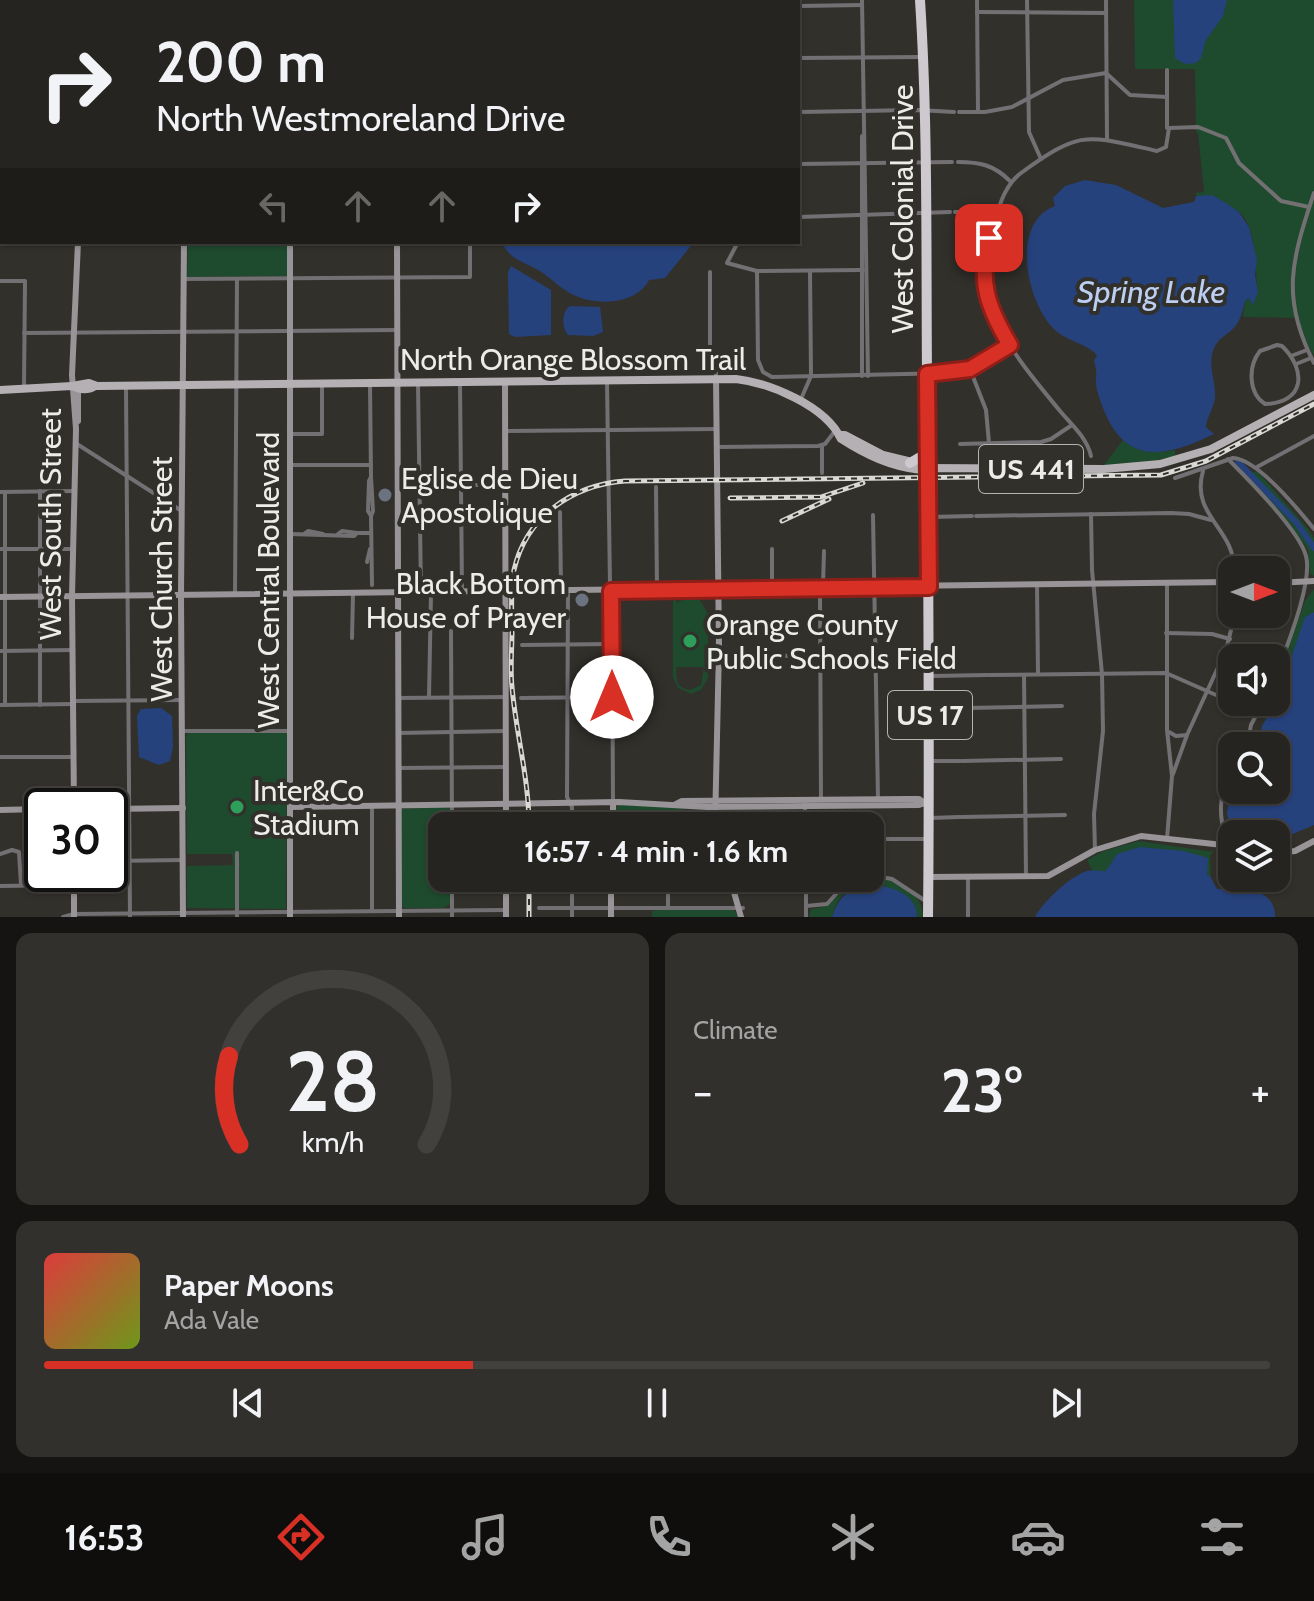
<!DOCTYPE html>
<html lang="en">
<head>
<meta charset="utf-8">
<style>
	:root { --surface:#262420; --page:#32302d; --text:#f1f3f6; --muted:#a4a4a5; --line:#42413e; --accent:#d93025 }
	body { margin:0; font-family:Cabin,sans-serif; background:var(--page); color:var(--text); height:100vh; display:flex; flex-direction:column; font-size:30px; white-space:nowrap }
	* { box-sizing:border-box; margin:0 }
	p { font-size:26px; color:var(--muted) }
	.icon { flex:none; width:44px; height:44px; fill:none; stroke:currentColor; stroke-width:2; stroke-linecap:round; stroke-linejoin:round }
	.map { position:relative; height:917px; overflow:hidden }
	.sheet { display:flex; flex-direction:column; gap:16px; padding:16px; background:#151412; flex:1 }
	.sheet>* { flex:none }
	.hud { position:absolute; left:0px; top:0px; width:800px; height:244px; box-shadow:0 2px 6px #0004,0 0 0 2px var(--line); background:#262420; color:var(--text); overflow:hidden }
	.needle { width:52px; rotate:90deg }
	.buttons { position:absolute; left:1218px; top:556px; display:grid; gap:16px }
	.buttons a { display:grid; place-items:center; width:72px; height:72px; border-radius:16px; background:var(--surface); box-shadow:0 2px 6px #0004,0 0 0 2px var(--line); font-size:40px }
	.speed { position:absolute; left:24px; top:788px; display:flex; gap:16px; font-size:40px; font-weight:700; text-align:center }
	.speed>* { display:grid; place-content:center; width:104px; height:104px; border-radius:50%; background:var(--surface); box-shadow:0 2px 6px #0004,0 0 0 2px var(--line); line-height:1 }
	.speed .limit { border:4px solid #111; border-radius:12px; background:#fff; color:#111 }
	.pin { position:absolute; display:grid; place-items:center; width:68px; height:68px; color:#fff; margin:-34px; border-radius:16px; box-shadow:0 4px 12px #0006 }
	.me { position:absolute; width:88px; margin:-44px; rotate:0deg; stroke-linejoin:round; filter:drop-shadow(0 0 6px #0008) }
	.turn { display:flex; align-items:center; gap:28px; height:168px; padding:0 24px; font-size:36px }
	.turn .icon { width:104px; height:104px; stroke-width:2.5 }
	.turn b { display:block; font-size:56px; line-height:68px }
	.lanes { display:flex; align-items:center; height:76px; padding:0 24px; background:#0003; justify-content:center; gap:40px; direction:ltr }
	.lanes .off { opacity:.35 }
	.big { font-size:60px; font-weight:800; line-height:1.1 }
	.sheet .tile { flex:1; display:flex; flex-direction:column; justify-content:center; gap:12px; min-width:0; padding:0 28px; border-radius:16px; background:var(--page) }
	.sheet .dial { align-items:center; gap:0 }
	.dial svg { height:208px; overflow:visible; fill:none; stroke:var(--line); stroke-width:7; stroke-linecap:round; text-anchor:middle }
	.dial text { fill:var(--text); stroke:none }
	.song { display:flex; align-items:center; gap:24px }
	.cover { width:96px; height:96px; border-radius:12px; background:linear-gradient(135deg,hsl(0 70% 55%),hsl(80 70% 35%)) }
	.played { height:8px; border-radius:4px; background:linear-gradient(90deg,var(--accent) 35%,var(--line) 35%) }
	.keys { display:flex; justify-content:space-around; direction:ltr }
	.heat { display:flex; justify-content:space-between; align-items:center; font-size:44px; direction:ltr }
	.sheet .tiles { flex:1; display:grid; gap:16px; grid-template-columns:1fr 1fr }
	.tile:last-child { grid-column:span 2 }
	.trip { position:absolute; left:428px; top:812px; width:456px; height:80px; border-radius:16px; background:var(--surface); box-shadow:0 2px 6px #0004,0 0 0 2px var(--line); font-weight:800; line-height:80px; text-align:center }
	.tab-bar { display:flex; height:128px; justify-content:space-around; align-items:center; background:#0f0e0d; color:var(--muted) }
	.tab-bar .icon { width:56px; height:56px }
	.tab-bar .active { color:var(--accent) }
	.tab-bar b { font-size:36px; color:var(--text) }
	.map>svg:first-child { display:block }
</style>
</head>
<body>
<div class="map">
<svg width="1314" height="917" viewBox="0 0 1314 917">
	<rect width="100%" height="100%" fill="#32302b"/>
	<!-- green -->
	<g fill="#1e4a2d" fill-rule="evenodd">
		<polygon points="0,0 181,0 181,2 2,2 0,173"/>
		<path d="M1134 0H1314V356L1302 334 1298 318 1243 317 1245 301 1249 298 1252 301 1258 292C1254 271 1258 227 1239 212 1234 208 1226 206 1221 204 1212 200 1205 197 1196 196V193L1204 192 1198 133 1196 132 1195 69H1135Z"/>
		<polygon points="188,242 288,242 287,276 187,277"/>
		<path d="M1123 440C1138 453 1156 454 1175 450V456L1158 460 1104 465Z"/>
		<polygon points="1244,472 1258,472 1308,529 1314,538 1314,576 1310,573 1308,551 1305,545"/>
		<polygon points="1314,589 1314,612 1305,617 1295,652 1276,698 1276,683 1305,601"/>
		<path d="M687 597 700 600 708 614V678L701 690 691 694 678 688 673 677V600H676L677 603ZM677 667H704L701 685 690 690C677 688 675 679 677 667Z"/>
		<polygon points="188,733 287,733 286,909 187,908 187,866 233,865 232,854 187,854 186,737"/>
		<polygon points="620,805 649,805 685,809 688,813 707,811 712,815 712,826 617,826 616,807"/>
		<polygon points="447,807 450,809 450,826 442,826 442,878 450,878 450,904 444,908 404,908 401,905 401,809"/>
		<polygon points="1139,841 1214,852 1210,855 1211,899 1095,876 1087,860 1104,851"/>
		<path d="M870 877C894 877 923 891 923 917H917C917 890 868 878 849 890 839 895 835 907 832 917H809L811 909 827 906 851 883Z"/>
		<polygon points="660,910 734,910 739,917 652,917 652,911"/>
	</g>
	<!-- water -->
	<g fill="#26427d">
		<polygon points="1173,0 1227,0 1223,16 1206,40 1201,58 1196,63 1185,64 1175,58"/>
		<path d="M1085 180 1116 185 1163 208 1194 202 1196 196 1212 195 1226 203 1239 212 1249 227 1257 260 1255 275 1258 292 1253 305 1249 298 1245 301C1242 313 1240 325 1228 333 1222 338 1219 339 1215 346 1206 363 1216 379 1215 397 1214 408 1207 416 1206 427L1214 434C1153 464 1117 461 1097 390 1094 379 1099 375 1094 361L1097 355C1086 343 1068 342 1055 330 1027 304 1009 223 1055 206L1053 198 1065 186Z"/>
		<path d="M502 242H694L665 278 649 280C637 304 599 306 576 296 563 291 552 279 540 271 525 262 509 260 502 242Z"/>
		<polygon points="511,266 551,290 551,335 515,337 509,334 508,272"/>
		<path d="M570 306 600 307 603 332 593 336 568 335C562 328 561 312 570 306Z"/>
		<polygon points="1314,612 1314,825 1276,841 1276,834 1232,834 1227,813 1232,788 1232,790 1276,790 1276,746 1258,746 1262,726 1276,702 1305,617"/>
		<polygon points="161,708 172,716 173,747 170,761 159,765 139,757 137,716 141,709"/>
		<path d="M1140 847 1184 851 1208 858 1207 875 1210 876 1217 889H1222L1232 881 1242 890C1259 889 1276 898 1275 917H1035C1043 902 1069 877 1087 871 1093 870 1100 871 1106 871L1117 854Z"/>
		<path d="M872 885C891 886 917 894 917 917H832C839 896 849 887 872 885Z"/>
	</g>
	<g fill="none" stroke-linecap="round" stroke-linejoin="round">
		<!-- river -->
		<polyline stroke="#26427d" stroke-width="6" points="1238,462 1296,522 1314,548"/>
		<!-- street -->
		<g stroke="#737073" stroke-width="4">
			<polyline points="712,0 712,2"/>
			<polyline points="862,0 868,376"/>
			<polyline points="977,0 978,112"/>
			<polyline points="1027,0 1029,132 1041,159"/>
			<polyline points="1106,0 1107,140"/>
			<polyline points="563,2 640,2"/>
			<polyline points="798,6 862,5"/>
			<polyline points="977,12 1106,13"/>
			<polyline points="798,58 920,57"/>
			<polyline points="1167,70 1167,128"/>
			<polyline points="798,112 919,110 954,112"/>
			<polyline points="959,112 985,112 1012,107 1063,80 1106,73 1130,95 1167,97"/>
			<polyline points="862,136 862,376"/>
			<path d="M958 162C980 162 994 165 1010 181"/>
			<polyline points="798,164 952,162"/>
			<path d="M1314 193C1292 259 1280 298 1314 363"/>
			<polyline points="955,212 997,212"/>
			<polyline points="798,217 950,212"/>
			<polyline points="738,242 727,263 757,271 863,270"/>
			<polyline points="757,271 758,360 763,372 772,377 949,373 970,369 1010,345"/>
			<polyline points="710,272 710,354 716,364 716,378"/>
			<polyline points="184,279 470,277 470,242"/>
			<polyline points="0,281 25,281 24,387"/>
			<polyline points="24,333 398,330"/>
			<path d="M1277 345 1282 346C1307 370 1305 403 1265 404 1248 393 1248 366 1260 351Z"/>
			<polyline points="1291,356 1307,350"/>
			<polyline points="1296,364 1311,358"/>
			<polyline points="970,369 986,410 989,443"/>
			<polyline points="607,381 610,585 612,596 613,803"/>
			<polyline points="460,383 462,590"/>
			<polyline points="418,384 421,591"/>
			<polyline points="370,385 371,477"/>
			<polyline points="126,387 130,917"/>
			<polyline points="801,399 811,376 810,271"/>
			<polyline points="505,431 716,429"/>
			<polyline points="290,434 322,434 322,385"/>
			<polyline points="77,444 180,510"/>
			<polyline points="960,444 1041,442 1051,439 1072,425"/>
			<polyline points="822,445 822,473"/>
			<polyline points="717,447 818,446 825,444 835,431"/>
			<path d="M1091 456C1087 438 1072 425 1060 411 1014 355 967 303 993 226 999 207 1004 186 1021 173 1082 129 1086 135 1157 151L1166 147 1169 128 1198 127 1226 138 1239 163 1281 201 1309 207"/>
			<path d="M1228 459C1247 478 1300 532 1306 556 1313 583 1286 648 1276 676"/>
			<polyline points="290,465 371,465"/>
			<polyline points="1257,467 1314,436"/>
			<path d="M1203 471C1190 516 1235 528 1234 570"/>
			<polygon points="371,477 373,511 371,516 368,511 369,481"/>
			<path d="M1175 478 1233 458C1257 459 1298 509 1314 529"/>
			<polyline points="398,485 504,485"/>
			<polyline points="656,487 657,588"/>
			<polyline points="0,492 74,491"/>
			<polyline points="560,512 561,589"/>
			<polyline points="1091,514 1092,570 1102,674 1103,731 1094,814 1095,850"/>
			<polyline points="873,515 878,799"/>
			<polyline points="371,516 372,585"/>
			<polyline points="976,516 1171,513 1189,514 1211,520"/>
			<polyline points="930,517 972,516"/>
			<polyline points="290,534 354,536 357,533 370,533"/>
			<polyline points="304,534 308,531 323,534"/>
			<polyline points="338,534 342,531 357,533"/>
			<polyline points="0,549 73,549"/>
			<polyline points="772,549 772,587"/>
			<polyline points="367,562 370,549"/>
			<polyline points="1167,584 1167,730 1172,776 1167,839"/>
			<polyline points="1037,585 1038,674"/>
			<polyline points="1231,586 1232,587"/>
			<polyline points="568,591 567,797 572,807 572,826"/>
			<polyline points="235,595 237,279"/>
			<polyline points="451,631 452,825"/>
			<polyline points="1166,633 1212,634 1230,639"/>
			<polyline points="352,638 353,594"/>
			<polyline points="522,645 612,644"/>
			<polyline points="0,651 73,650"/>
			<polyline points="775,656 820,655"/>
			<polyline points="989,675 1166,673 1232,702"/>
			<polyline points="1024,675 1026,877"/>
			<polyline points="932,676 987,675"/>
			<polyline points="429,697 431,593"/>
			<polyline points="398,698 506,697"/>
			<polyline points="521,698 612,697"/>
			<polyline points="74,701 182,700"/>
			<polyline points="1233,702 1257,714"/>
			<polyline points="0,705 74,704"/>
			<polyline points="5,705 5,492"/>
			<polyline points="40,705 40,491"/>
			<polyline points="967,708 1062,706"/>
			<polyline points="932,709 964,708"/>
			<polyline points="183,731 291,731"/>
			<polyline points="1169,732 1176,736 1187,735"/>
			<polyline points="398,733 506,731"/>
			<polyline points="1247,746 1251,725 1263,702"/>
			<polyline points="0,757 74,757"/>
			<polyline points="930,761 960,761"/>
			<polyline points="962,761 1061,759"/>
			<polyline points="398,768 506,767"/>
			<polyline points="1173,774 1187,735 1226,650 1235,614"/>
			<polyline points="821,800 820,594 823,585 824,551"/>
			<polyline points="805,804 805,826"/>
			<polyline points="372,806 372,911"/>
			<polyline points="961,817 1065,815"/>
			<polyline points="930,818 959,817"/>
			<polyline points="870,839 928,839"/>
			<path d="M1227 846C1220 820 1216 796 1232 772"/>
			<polyline points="237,853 237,917"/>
			<polyline points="0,854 12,850 19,852 21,885"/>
			<polyline points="110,861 183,860"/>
			<polyline points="870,875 892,879 924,900"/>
			<polyline points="968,877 968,917"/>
			<polyline points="668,878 668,907"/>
			<polyline points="806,878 806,917"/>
			<polyline points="0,886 74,885"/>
			<polyline points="806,906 827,904 846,883 856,878"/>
			<polyline points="539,908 743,908"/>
			<polyline points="63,917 74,914 506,910"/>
			<polyline points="452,917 452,887"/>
			<polyline points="572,917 572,878"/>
		</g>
		<!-- secondary -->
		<g stroke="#989498" stroke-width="6">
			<polyline points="183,0 183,2"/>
			<polyline points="292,0 294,2"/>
			<polyline points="423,2 423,0"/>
			<polyline points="0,175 2,175"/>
			<polyline points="290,242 290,917"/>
			<polyline points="397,242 399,917"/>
			<polyline points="505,381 506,826"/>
			<polyline points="78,389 78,421"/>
			<polyline points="1276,583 1314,581"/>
			<polyline points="0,597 1231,582"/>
			<polyline points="613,803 613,826"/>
			<polyline points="676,804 682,801 909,799 919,799 923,802"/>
			<polyline points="74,806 72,596 76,429 72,375 78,242"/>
			<polyline points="291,807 619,802 707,807 919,805 929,802"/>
			<polyline points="110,809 183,808"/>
			<polyline points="0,810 42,809"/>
			<polyline points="715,826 719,648 716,378"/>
			<polyline points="1276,853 1295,851 1314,841"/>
			<polyline points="74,874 74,917"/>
			<polyline points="929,877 1048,876 1095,850 1141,836 1232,846"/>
			<polyline points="730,878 741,917"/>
			<polyline points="183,917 181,596 184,242"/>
			<polyline points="506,917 506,878"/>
			<polyline points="611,917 611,878"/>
		</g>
		<!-- primary -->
		<g stroke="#b4b0b4" stroke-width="8">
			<path d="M72 386 89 383 97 386 736 379C770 383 826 406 841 439 866 455 891 467 921 470L922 468 1104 469 1160 464 1211 449 1314 395"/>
			<path d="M0 390 72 386C80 390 87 391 95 386"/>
			<polyline points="839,435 845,435 883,455 916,463"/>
		</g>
		<!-- highway -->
		<g stroke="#cec9ce" stroke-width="10">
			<path d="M920 0C928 125 926 251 927 376 928 557 930 737 928 917"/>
			<polyline points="910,463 922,456 927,448"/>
		</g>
		<!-- rail casing -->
		<g stroke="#dad9d5" stroke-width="5">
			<g id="rail">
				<polyline points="730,498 821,497 863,483"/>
				<polyline points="782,521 829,499"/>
				<path d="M529 826C529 778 516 734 512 687 510 668 512 650 512 631 512 611 510 590 514 570 526 517 572 485 625 481L1161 475 1206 461 1314 404"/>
				<polyline points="529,917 529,878"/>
			</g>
		</g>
		<!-- rail -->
		<use href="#rail" stroke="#32302b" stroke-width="2" stroke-dasharray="6" stroke-linecap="butt"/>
	</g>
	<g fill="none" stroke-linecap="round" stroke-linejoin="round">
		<!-- route casing -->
		<g stroke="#8d1f18" stroke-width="20">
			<path id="route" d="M612 697 611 591 929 587 927 374 970 369 1010 345C988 308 978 282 989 238"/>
		</g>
		<!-- route -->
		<use href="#route" stroke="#d93025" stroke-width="14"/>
	</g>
	<!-- markers -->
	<g fill="#6b7280" stroke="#32302b" stroke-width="3">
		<circle cx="385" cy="495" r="8"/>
		<circle cx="582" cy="600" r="8"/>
	</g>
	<g fill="#2e9e5b" stroke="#32302b" stroke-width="3">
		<circle cx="690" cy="641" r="8"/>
		<circle cx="237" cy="807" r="8"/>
	</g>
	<g text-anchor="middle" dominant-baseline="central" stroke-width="8" stroke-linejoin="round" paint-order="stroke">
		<!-- shield labels -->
		<g fill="#32302b" stroke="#b5b4b0" stroke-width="2">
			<rect x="979" y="445" width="104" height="48" rx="6"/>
			<rect x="888" y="691" width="84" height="48" rx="6"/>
		</g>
		<g font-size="28" font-weight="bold" fill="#edece9">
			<text x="1031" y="469">US 441</text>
			<text x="930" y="715">US 17</text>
		</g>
		<!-- street labels -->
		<g font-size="30" fill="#edece9" stroke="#32302b">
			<text transform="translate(902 209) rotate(-90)">West Colonial Drive</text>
			<text x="573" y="359">North Orange Blossom Trail</text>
			<text transform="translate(50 524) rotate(-90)">West South Street</text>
			<text transform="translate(161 579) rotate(-90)">West Church Street</text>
			<text transform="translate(268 580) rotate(-90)">West Central Boulevard</text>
		</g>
		<!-- poi labels -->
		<g font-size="30" fill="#edece9" stroke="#32302b" text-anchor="start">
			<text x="401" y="478">Eglise de Dieu<tspan x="401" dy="34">Apostolique</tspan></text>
			<text x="566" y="583" text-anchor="end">Black Bottom<tspan x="566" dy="34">House of Prayer</tspan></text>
			<text x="706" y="624">Orange County<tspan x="706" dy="34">Public Schools Field</tspan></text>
			<text x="253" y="790">Inter&amp;Co<tspan x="253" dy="34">Stadium</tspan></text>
		</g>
		<!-- water labels -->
		<g font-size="32" font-style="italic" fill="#bccff2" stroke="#32302b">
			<text x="1151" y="291">Spring Lake</text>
		</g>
	</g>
</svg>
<div class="buttons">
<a><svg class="needle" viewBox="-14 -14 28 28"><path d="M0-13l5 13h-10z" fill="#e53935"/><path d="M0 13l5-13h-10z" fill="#a4a4a5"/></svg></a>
<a><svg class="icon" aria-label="sound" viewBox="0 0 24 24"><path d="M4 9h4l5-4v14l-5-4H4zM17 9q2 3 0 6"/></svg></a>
<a><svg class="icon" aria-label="search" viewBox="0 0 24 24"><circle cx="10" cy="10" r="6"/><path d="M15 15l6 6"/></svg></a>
<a><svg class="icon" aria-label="layers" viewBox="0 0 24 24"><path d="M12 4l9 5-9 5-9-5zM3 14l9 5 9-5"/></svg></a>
</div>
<div class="speed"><div class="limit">30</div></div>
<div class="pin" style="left:989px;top:238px;background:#d93025"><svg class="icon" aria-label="arrive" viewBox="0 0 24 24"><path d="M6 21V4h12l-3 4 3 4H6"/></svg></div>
<svg class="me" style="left:612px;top:697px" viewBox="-20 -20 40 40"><circle r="19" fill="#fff"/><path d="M0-13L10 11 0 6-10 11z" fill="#d93025"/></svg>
<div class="trip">16:57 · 4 min · 1.6 km</div>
<div class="hud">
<div class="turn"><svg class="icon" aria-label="right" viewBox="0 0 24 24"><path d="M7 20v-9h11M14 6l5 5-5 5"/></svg><div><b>200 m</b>North Westmoreland Drive</div></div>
<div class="lanes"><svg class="icon off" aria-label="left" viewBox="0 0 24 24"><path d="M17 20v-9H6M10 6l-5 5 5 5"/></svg><svg class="icon off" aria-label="ahead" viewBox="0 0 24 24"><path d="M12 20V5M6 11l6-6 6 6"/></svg><svg class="icon off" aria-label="ahead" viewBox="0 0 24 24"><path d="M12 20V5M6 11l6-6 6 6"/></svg><svg class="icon" aria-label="right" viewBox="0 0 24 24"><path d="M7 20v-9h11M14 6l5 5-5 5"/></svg></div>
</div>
</div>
<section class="sheet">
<div class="tiles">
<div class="tile dial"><svg viewBox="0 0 100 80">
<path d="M14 69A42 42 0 1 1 86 69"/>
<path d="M14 69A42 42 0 0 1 10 35" stroke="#d93025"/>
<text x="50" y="56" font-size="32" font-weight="700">28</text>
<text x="50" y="72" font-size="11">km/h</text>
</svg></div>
<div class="tile"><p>Climate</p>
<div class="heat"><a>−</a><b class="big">23°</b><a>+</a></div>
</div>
<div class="tile">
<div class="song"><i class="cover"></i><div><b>Paper Moons</b><p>Ada Vale</p></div></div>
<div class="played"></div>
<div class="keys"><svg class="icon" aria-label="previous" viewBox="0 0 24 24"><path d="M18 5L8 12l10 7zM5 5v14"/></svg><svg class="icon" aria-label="pause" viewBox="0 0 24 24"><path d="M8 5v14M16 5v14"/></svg><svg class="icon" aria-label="next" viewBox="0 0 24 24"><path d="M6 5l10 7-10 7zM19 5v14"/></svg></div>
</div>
</div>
</section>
<nav class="tab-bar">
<b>16:53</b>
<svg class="icon active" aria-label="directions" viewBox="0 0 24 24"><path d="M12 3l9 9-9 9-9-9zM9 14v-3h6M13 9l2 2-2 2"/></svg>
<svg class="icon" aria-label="music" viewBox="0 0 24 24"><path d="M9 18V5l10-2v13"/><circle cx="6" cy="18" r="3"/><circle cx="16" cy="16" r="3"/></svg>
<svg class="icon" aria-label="phone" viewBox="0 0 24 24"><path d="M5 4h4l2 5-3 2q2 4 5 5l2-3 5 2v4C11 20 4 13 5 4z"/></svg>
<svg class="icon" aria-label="climate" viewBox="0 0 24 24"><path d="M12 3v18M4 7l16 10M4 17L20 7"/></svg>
<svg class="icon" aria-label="car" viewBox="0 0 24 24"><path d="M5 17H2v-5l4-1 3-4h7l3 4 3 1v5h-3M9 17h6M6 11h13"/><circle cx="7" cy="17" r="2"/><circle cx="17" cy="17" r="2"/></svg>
<svg class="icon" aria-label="filters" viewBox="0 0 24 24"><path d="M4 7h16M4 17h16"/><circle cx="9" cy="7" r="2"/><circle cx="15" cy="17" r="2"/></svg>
</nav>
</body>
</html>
